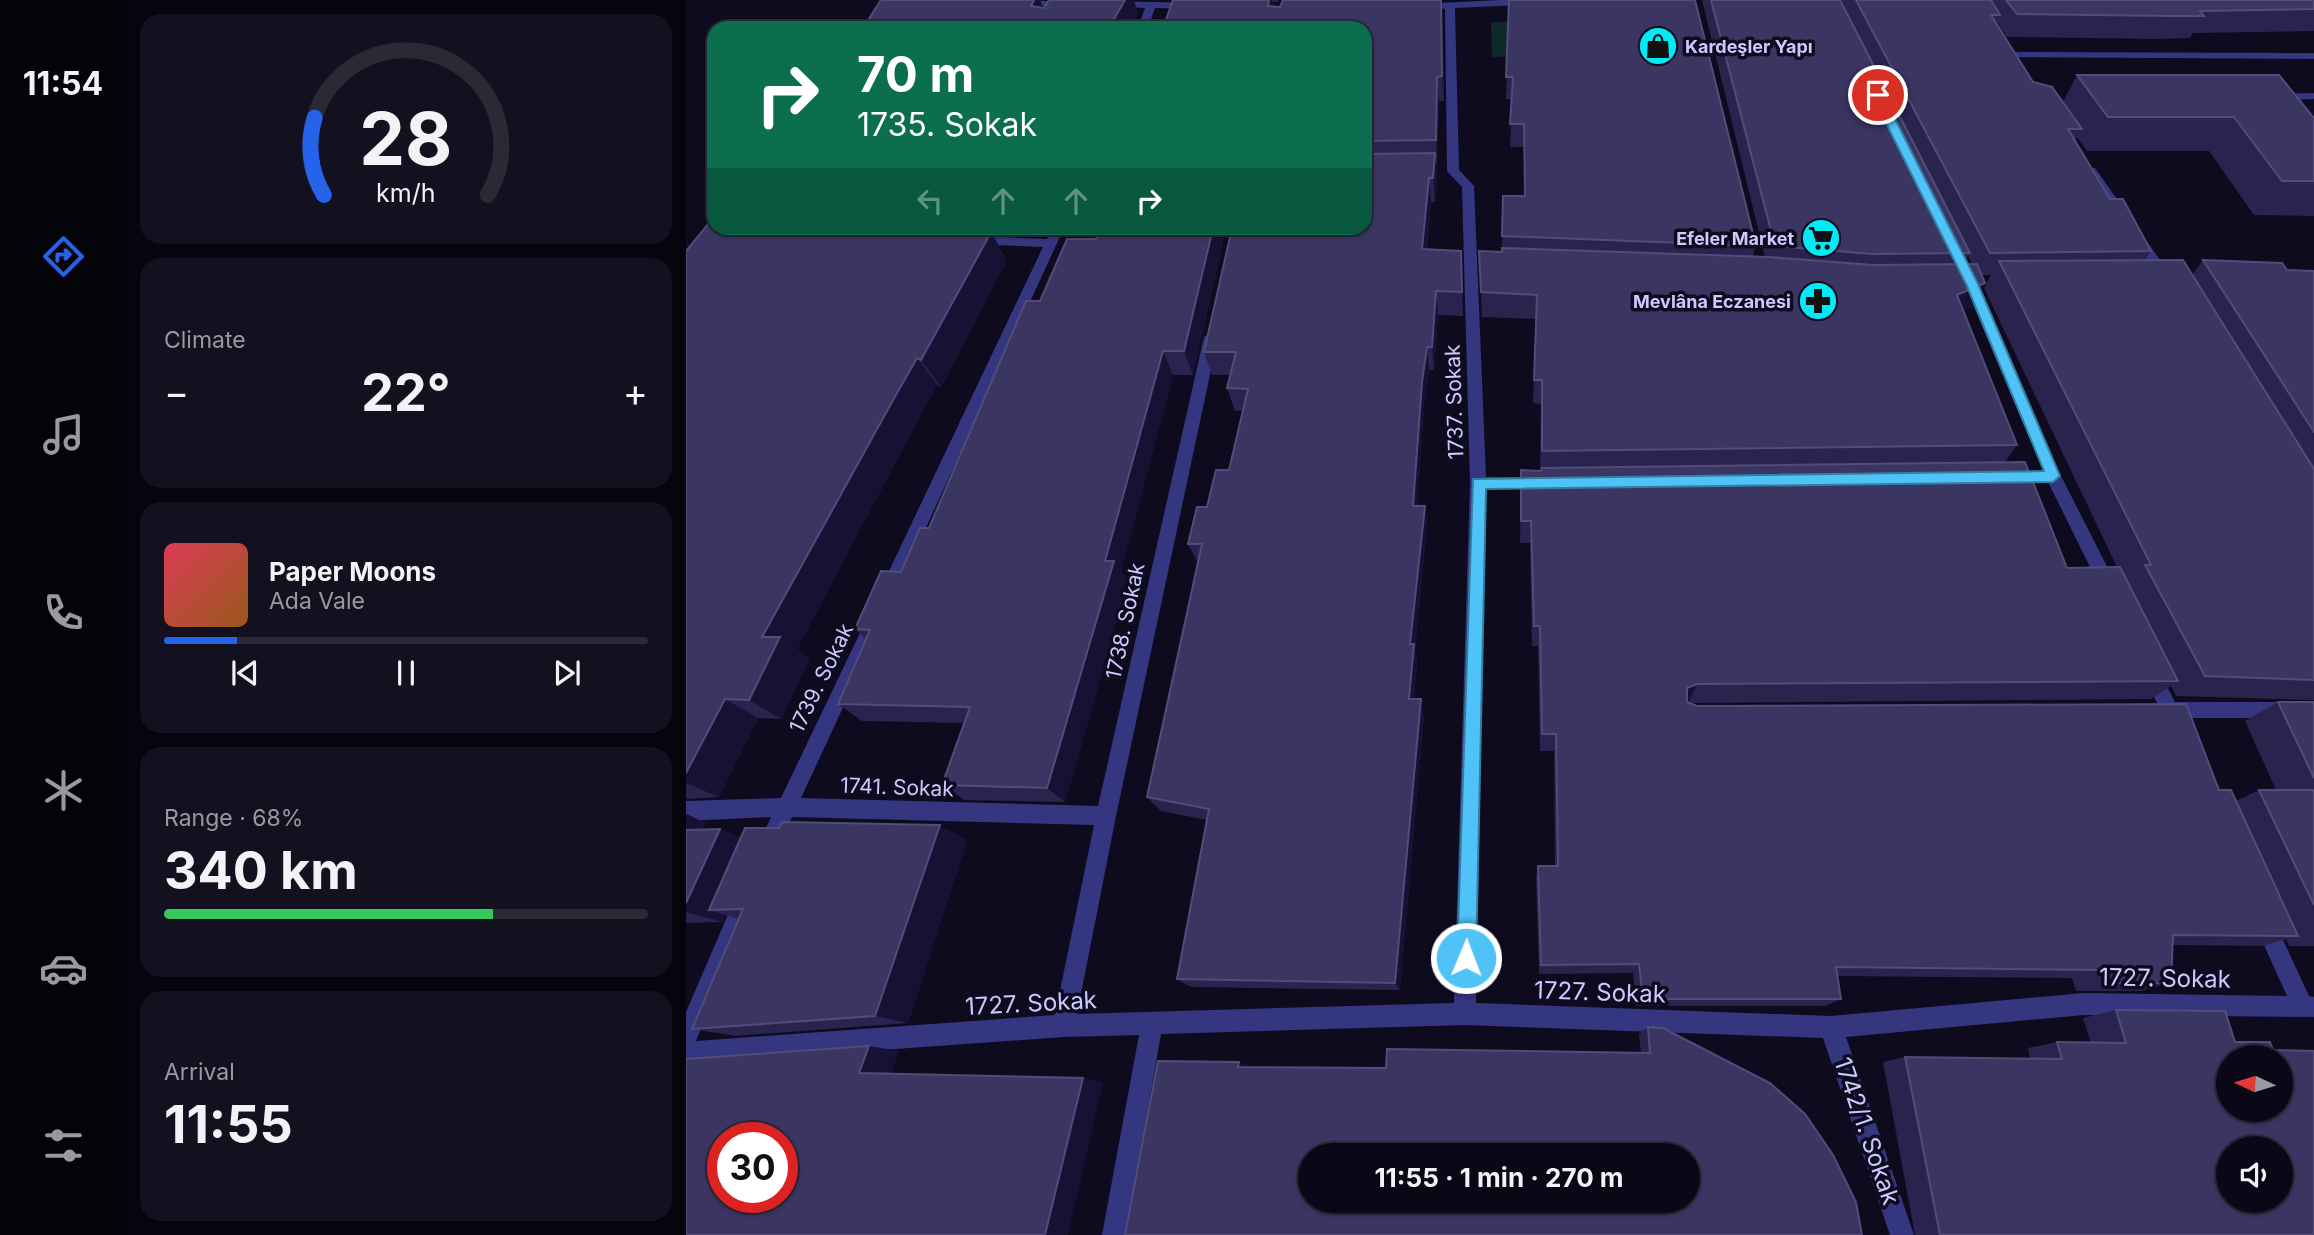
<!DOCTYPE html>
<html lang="en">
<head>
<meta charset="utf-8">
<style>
	:root { --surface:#0a0817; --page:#131120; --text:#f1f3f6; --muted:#999aa1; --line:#2a2936; --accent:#2563eb }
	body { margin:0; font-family:Inter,sans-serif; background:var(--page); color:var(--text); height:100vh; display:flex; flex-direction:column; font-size:26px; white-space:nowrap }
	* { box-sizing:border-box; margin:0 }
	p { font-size:23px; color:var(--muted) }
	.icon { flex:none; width:38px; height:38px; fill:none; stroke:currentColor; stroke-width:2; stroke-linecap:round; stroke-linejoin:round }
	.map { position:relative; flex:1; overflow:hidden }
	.details { display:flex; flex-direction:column; gap:14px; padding:14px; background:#06040d; width:560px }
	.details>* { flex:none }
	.banner { position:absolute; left:21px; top:21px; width:665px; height:214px; border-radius:21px; box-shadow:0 2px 5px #0004,0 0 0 2px var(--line); background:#0b6e4f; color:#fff; overflow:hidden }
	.needle { width:46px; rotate:274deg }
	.fabs { position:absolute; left:1530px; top:1045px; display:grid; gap:14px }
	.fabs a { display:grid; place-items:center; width:77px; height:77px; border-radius:50%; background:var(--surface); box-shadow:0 2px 5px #0004,0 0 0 2px var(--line); font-size:35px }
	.speed { position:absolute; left:21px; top:1122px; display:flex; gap:14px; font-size:35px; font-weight:700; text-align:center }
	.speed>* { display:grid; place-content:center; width:91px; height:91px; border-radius:50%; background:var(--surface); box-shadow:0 2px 5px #0004,0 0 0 2px var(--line); line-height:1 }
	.speed .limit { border:10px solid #d22; background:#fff; color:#111 }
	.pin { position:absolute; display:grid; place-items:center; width:60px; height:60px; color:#fff; margin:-30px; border:4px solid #fff; border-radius:50%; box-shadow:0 2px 7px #0007 }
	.me { position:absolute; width:77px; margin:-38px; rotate:1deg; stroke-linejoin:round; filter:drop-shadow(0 0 5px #0008) }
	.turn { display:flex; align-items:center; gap:24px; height:147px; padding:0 35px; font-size:32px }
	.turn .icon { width:91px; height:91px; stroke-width:2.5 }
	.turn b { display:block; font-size:49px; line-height:60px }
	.lanes { display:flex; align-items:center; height:66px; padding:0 35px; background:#0003; justify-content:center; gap:35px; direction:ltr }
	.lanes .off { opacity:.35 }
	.big { font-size:52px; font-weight:700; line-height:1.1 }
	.details .widget { flex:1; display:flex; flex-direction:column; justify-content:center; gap:10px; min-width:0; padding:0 24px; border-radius:21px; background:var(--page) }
	.details .dial { align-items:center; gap:0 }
	.dial svg { height:182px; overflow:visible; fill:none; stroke:var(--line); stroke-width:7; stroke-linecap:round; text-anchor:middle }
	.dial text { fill:var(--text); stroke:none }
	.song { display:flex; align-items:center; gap:21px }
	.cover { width:84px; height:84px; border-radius:10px; background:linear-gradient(135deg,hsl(350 70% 55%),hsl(30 70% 35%)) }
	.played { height:7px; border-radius:4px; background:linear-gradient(90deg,var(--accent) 15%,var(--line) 15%) }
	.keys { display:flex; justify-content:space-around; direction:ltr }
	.heat { display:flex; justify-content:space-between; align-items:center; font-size:38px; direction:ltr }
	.charge { height:10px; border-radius:5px; background:linear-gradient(90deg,#34c759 68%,var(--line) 0) }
	.trip { position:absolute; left:612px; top:1143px; width:402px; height:70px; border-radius:35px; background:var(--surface); box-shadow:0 2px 5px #0004,0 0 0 2px var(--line); font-weight:700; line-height:70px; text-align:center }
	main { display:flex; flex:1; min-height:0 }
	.tabs { display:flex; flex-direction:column; width:126px; justify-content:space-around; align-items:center; background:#040309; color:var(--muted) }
	.tabs .icon { width:49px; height:49px }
	.tabs .on { color:var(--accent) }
	.tabs b { font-size:32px; color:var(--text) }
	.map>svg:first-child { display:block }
</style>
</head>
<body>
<main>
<nav class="tabs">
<b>11:54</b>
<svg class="icon on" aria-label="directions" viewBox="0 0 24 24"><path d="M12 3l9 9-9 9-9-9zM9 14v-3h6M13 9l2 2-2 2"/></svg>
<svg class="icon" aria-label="music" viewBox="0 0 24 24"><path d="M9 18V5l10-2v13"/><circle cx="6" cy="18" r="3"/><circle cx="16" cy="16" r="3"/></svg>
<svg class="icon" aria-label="phone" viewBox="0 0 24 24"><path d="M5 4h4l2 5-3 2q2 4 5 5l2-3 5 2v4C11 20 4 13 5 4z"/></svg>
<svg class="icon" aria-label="climate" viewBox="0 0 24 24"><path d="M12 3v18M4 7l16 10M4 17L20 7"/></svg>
<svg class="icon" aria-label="car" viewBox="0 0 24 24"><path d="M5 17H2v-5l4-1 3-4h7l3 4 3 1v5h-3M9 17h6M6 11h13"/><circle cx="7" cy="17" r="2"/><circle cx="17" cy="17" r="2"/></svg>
<svg class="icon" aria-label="filters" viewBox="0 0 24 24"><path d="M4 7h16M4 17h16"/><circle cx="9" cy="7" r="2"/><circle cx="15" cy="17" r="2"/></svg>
</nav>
<section class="details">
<div class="widget dial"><svg viewBox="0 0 100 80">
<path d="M14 69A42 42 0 1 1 86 69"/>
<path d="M14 69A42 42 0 0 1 10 35" stroke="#2563eb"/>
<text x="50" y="56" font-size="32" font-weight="700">28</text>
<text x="50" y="72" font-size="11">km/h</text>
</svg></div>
<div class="widget"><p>Climate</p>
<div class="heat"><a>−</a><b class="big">22°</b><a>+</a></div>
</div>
<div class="widget">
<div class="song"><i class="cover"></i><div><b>Paper Moons</b><p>Ada Vale</p></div></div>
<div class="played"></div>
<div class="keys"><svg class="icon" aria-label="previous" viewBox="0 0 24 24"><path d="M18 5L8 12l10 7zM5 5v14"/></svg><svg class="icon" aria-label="pause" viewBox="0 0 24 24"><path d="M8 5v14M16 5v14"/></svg><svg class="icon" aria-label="next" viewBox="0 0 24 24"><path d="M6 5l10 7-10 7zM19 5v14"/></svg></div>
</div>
<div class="widget"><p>Range · 68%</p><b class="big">340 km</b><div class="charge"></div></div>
<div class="widget"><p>Arrival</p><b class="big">11:55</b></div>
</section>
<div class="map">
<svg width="1628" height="1235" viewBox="0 0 1628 1235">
	<rect width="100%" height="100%" fill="#0e0b1f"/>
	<!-- green -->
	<polygon fill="#0e2927" points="805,22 883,22 885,55 806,57"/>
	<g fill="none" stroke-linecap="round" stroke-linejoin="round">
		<!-- street -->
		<g fill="#353680" fill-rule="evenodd">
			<path d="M279 0C300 0 378 0 391 4L386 7 284 3Z"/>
			<polygon points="815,0 885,0 880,3 769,8 773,170 788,186 800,477 859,477 867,483 859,489 800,489 790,1003 1145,1016 1398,993 1601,996 1567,921 1571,914 1578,910 1585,914 1623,996 1628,997 1628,1017 1398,1015 1160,1037 1228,1235 1204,1235 1137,1038 779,1025 475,1034 440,1235 416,1235 453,1035 378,1037 0,1064 0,1012 53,889 60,886 67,889 70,896 10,1041 369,1015 408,825 106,817 88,855 81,858 74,855 71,848 85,817 0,821 0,801 95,798 184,612 190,610 196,612 199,617 115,798 412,806 518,337 525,332 532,337 430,816 391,1014 768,1003 784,483 776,187 761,171 759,9 748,6 753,3"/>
			<polygon points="428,1 508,3 513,6 508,9 469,8 462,28 452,28 459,8 424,6 423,4"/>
			<polygon points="1325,52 1628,53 1628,59 1321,57 1320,55"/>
			<polygon points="1628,93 1628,99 1589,100 1583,97 1589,94"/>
			<polygon points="1401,168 1409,168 1486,277 1486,283 1476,283 1399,171"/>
			<polygon points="366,228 378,228 208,597 196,597 193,592 357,247 289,244 282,240 289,236 361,239"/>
			<polygon points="1282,272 1289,276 1375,476 1432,588 1429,593 1417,593 1362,482 1321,483 1313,477 1321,471 1357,470 1275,276"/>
			<polygon points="1465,665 1471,667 1489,702 1628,702 1628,718 1497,718 1499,723 1497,729 1490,732 1483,729 1470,710 1472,705 1456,673 1459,667"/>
		</g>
	</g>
	<!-- wall -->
	<g fill="#29234e" fill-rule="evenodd">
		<polygon points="487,0 593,0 592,2 587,2 587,6 594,7 756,0 758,101 753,101 751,164 750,165 751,178 749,202 745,202 741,249 775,251 777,316 752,315 748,370 743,370 738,405 731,506 739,506 741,527 729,650 731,662 728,699 738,716 714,990 505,987 491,979 521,820 475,811 461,797 512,563 502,544 521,507 543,470 557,411 549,411 541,388 544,375 526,375 518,352 679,228 679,28"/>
		<path d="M823 0 1070 246 1067 256 1079 257 1016 0H1628V31L1507 33 1504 38 1473 39 1321 37 1311 22 1310 24 1347 82 1377 102 1391 75 1628 118V216L1568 215 1523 151H1401L1391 137 1389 141 1424 199 1465 251 1459 260 1506 275 1517 260 1601 270 1628 271V700L1490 696 1485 686 1465 699 1003 703 1011 706 1533 790 1550 801 1573 790H1590L1559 721 1592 702H1628V946H1603L1600 939 1576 946 1486 945 1485 983 1454 991H1390L1386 978 1151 976 1155 999 1139 1006H950L947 973 853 974 850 878 852 866H869L868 751H854L852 646H846L844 543H834L835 470 854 471 855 404 847 403 850 319 796 317 794 276 816 252 817 196H838V147H824L826 99H820ZM1282 256 1286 264H1278ZM1296 275H1305L1298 288 1431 567 1381 568 1319 462 1331 445 1277 311 1286 307Z"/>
		<polygon points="28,228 326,228 321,235 307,235 320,262 255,387 251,385 232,419 111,649 124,658 95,719 72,718 33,797 0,799 0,251"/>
		<polygon points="414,228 540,228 507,375 487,375 435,571 442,581 379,802 278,800 256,785 278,723 176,721 152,704 180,639 169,629 215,572 243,528 354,301 410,239"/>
		<polygon points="0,814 20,823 17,829 34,829 55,838 281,840 222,1023 49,1036 6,1029 53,919 39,915 36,922 0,923"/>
		<polygon points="1430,1010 1549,1042 1628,1235 1229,1235 1197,1062 1219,1057 1344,1059 1342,1048 1371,1042 1405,1043 1397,1018"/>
		<polygon points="962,1027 1084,1083 439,1235 568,1067 700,1068 955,1053 953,1034"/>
	</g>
	<!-- shaded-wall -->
	<g fill="#171233">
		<polygon points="348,0 354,0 360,16 345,6"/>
		<polygon points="439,0 448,0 452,13 444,28 423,28"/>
		<polygon points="583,0 586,0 589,14 582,6"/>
		<polygon points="755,0 756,10 758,101 756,76"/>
		<polygon points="751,77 753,101 751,164 750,140"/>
		<polygon points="749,153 751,178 749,202 747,178"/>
		<polygon points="743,178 745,202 738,273 736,249"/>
		<polygon points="294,228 303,228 314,248 313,250 320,262 255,387 235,360"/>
		<polygon points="317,228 326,228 321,235"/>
		<polygon points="527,228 540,228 507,375 498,351"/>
		<polygon points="1299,283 1286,307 1258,319 1271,295"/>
		<polygon points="750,291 752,315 748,370 746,347"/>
		<polygon points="741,347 743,370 738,405 730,527 727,506 736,382"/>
		<polygon points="477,351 487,375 435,571 442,581 379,802 361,788 419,561"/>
		<polygon points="231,358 251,385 111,649 124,658 95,719 63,700 76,637"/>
		<polygon points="739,506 741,527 729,650 731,662 726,716 723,699 724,644"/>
		<polygon points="1011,684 1003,702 994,706 1001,688"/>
		<polygon points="39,699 72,718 33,797 0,783 0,773"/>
		<polygon points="735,699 738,716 714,990 709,983"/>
		<polygon points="0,814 20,823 9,845 0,841"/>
		<polygon points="254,825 281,840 222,1023 189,1016"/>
		<polygon points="34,829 69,844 23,910 39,915 36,922 0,912 0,903"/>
		<polygon points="183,1046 213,1051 204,1077 173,1073"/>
		<polygon points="553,1062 568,1067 552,1067"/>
		<polygon points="397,1078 417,1082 382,1235 359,1235"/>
	</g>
	<!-- building -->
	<g fill="#3b3561" stroke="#524c7a" stroke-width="2" fill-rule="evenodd">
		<polygon points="195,0 348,0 345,6 358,8 363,0 439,0 423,28 177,28"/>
		<polygon points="487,0 583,0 582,6 594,7 597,0 755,0 756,76 751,77 750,140 679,141 679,28 477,28"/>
		<polygon points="823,0 1009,0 1070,246 816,236 817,196 839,196 838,124 824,124 827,77 820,77"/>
		<polygon points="1025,0 1154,0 1284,253 1186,254 1089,246"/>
		<polygon points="1170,0 1305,0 1314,15 1305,15 1347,82 1366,87 1396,129 1382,129 1424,199 1437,199 1465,251 1304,253"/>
		<polygon points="1320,0 1628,0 1628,9 1514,11 1518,16 1486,16 1331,14"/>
		<polygon points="1391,75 1593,75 1628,118 1628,181 1596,181 1548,117 1422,117"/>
		<polygon points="749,153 747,178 743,178 736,249 775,251 776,292 750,291 746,347 741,347 736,382 727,506 739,506 724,644 728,644 723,699 735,699 709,983 491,979 523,809 461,797 516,544 502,544 511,507 521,507 530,470 543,470 562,389 541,388 550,352 518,352 546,228 679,228 679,154"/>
		<polygon points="28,217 28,228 294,228 293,230 304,234 235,360 231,358 211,393 76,637 94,637 63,700 39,699 0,773 0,251"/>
		<polygon points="414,228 527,228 498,351 477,351 419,561 428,561 361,788 256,785 284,707 152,704 184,630 169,629 195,571 215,572 234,528 243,528 340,301 354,301 381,239 410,239"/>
		<polygon points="816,248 1083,257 1187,265 1291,264 1299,283 1271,295 1331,445 856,451 856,380 848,380 851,295 795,292 793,251 816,252"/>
		<polygon points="1497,260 1628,469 1628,680 1519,676 1459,565 1465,565 1313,261"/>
		<polygon points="1517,260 1596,263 1601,270 1628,271 1628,432"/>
		<polygon points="1339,462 1381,568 1434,567 1492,681 1011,684 1001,688 1001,702 1011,706 1500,704 1533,790 1545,790 1612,936 1487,935 1485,983 1418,983 1414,970 1150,967 1155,999 957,999 953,964 855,965 852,866 872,866 870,734 856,734 854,626 848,626 845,521 835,521 835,470 855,471 856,468"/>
		<polygon points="1592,702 1628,702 1628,778"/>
		<polygon points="1573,790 1628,790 1628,905"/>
		<polygon points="96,822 254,825 189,1016 6,1029 57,909 23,910 59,828 93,828"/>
		<polygon points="34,829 0,903 0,830"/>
		<path d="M1430 1010 1539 1011 1549 1042H1584L1587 1050 1628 1051V1235H1254L1219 1057 1376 1059 1371 1042 1440 1043ZM1542 1057H1594V1110H1542ZM1542 1148H1594V1200H1542Z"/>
		<path d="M962 1027 977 1028 1084 1083 1119 1114 1147 1155 1170 1202 1176 1235H439L472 1061 553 1062 552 1067 700 1068 701 1049 964 1053ZM625 1155H1003V1200H625Z"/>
		<path d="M183 1046 173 1073 397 1078 359 1235H0V1059ZM37 1138H96V1197H37Z"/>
	</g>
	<!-- route -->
	<polygon fill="#4fc3f7" stroke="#337fa1" stroke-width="2" points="1192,92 1197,95 1292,284 1374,476 1367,482 800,489 790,958 787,965 780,968 774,965 771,958 787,479 1358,471 1280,284 1186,95"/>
	<!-- icons -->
	<defs>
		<g id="shop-disc" transform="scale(2.0125)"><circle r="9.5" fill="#00ebf4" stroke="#0e0b1f"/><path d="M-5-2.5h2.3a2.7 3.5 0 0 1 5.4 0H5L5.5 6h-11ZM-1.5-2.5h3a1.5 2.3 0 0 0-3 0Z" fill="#111"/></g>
		<g id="supermarket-disc" transform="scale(2.0125)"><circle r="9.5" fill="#00ebf4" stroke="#0e0b1f"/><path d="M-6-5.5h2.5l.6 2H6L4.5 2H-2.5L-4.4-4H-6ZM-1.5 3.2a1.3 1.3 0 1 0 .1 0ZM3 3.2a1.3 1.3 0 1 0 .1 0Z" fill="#111"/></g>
		<g id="pharmacy-disc" transform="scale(2.0125)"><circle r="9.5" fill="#00ebf4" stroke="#0e0b1f"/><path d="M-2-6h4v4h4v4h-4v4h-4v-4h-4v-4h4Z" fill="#111"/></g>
	</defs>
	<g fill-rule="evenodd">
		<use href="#shop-disc" x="972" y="46"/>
		<use href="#supermarket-disc" x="1135" y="238"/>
		<use href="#pharmacy-disc" x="1132" y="301"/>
	</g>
	<g text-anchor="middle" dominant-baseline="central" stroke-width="7" stroke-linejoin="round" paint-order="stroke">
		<!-- far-poi labels -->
		<g font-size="18" font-weight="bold" fill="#ccc9ff" stroke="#0e0b1f" text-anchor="end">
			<text x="999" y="46" text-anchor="start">Kardeşler Yapı</text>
			<text x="1108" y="238">Efeler Market</text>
			<text x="1105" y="301">Mevlâna Eczanesi</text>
		</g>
		<!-- street labels -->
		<g font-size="21" fill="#ccc9ff" stroke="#0e0b1f">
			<text transform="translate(768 402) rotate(-92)">1737. Sokak</text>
			<text transform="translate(439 621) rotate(-78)">1738. Sokak</text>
			<text transform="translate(135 678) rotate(-64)">1739. Sokak</text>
			<text transform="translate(211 787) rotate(2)">1741. Sokak</text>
		</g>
		<!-- near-street labels -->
		<g font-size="24" fill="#ccc9ff" stroke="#0e0b1f">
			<text transform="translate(1479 978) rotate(1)">1727. Sokak</text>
			<text transform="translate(914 992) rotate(2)">1727. Sokak</text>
			<text transform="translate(345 1003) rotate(-3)">1727. Sokak</text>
			<text transform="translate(1181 1131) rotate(71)">1742/1. Sokak</text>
		</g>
	</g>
</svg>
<div class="fabs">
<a><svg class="needle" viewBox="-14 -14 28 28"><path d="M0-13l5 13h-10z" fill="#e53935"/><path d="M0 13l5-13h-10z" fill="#999aa1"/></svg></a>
<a><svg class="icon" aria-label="sound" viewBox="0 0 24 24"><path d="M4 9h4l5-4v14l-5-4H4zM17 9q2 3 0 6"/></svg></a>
</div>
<div class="speed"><div class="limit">30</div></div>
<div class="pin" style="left:1192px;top:95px;background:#d93025"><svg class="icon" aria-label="arrive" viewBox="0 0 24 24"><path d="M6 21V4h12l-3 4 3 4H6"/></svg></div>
<svg class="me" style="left:780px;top:958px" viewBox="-20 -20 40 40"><circle r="17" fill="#4fc3f7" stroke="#fff" stroke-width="3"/><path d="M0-11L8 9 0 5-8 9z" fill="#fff"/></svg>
<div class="trip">11:55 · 1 min · 270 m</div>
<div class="banner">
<div class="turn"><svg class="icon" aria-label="right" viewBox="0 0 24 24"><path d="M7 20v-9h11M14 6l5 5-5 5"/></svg><div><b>70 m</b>1735. Sokak</div></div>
<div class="lanes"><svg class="icon off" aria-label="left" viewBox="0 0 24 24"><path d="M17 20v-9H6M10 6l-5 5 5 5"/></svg><svg class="icon off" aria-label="ahead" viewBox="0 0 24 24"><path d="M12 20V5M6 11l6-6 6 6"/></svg><svg class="icon off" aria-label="ahead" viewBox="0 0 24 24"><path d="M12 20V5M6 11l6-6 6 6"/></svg><svg class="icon" aria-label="right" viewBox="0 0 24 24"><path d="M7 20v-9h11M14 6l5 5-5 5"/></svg></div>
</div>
</div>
</main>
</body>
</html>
